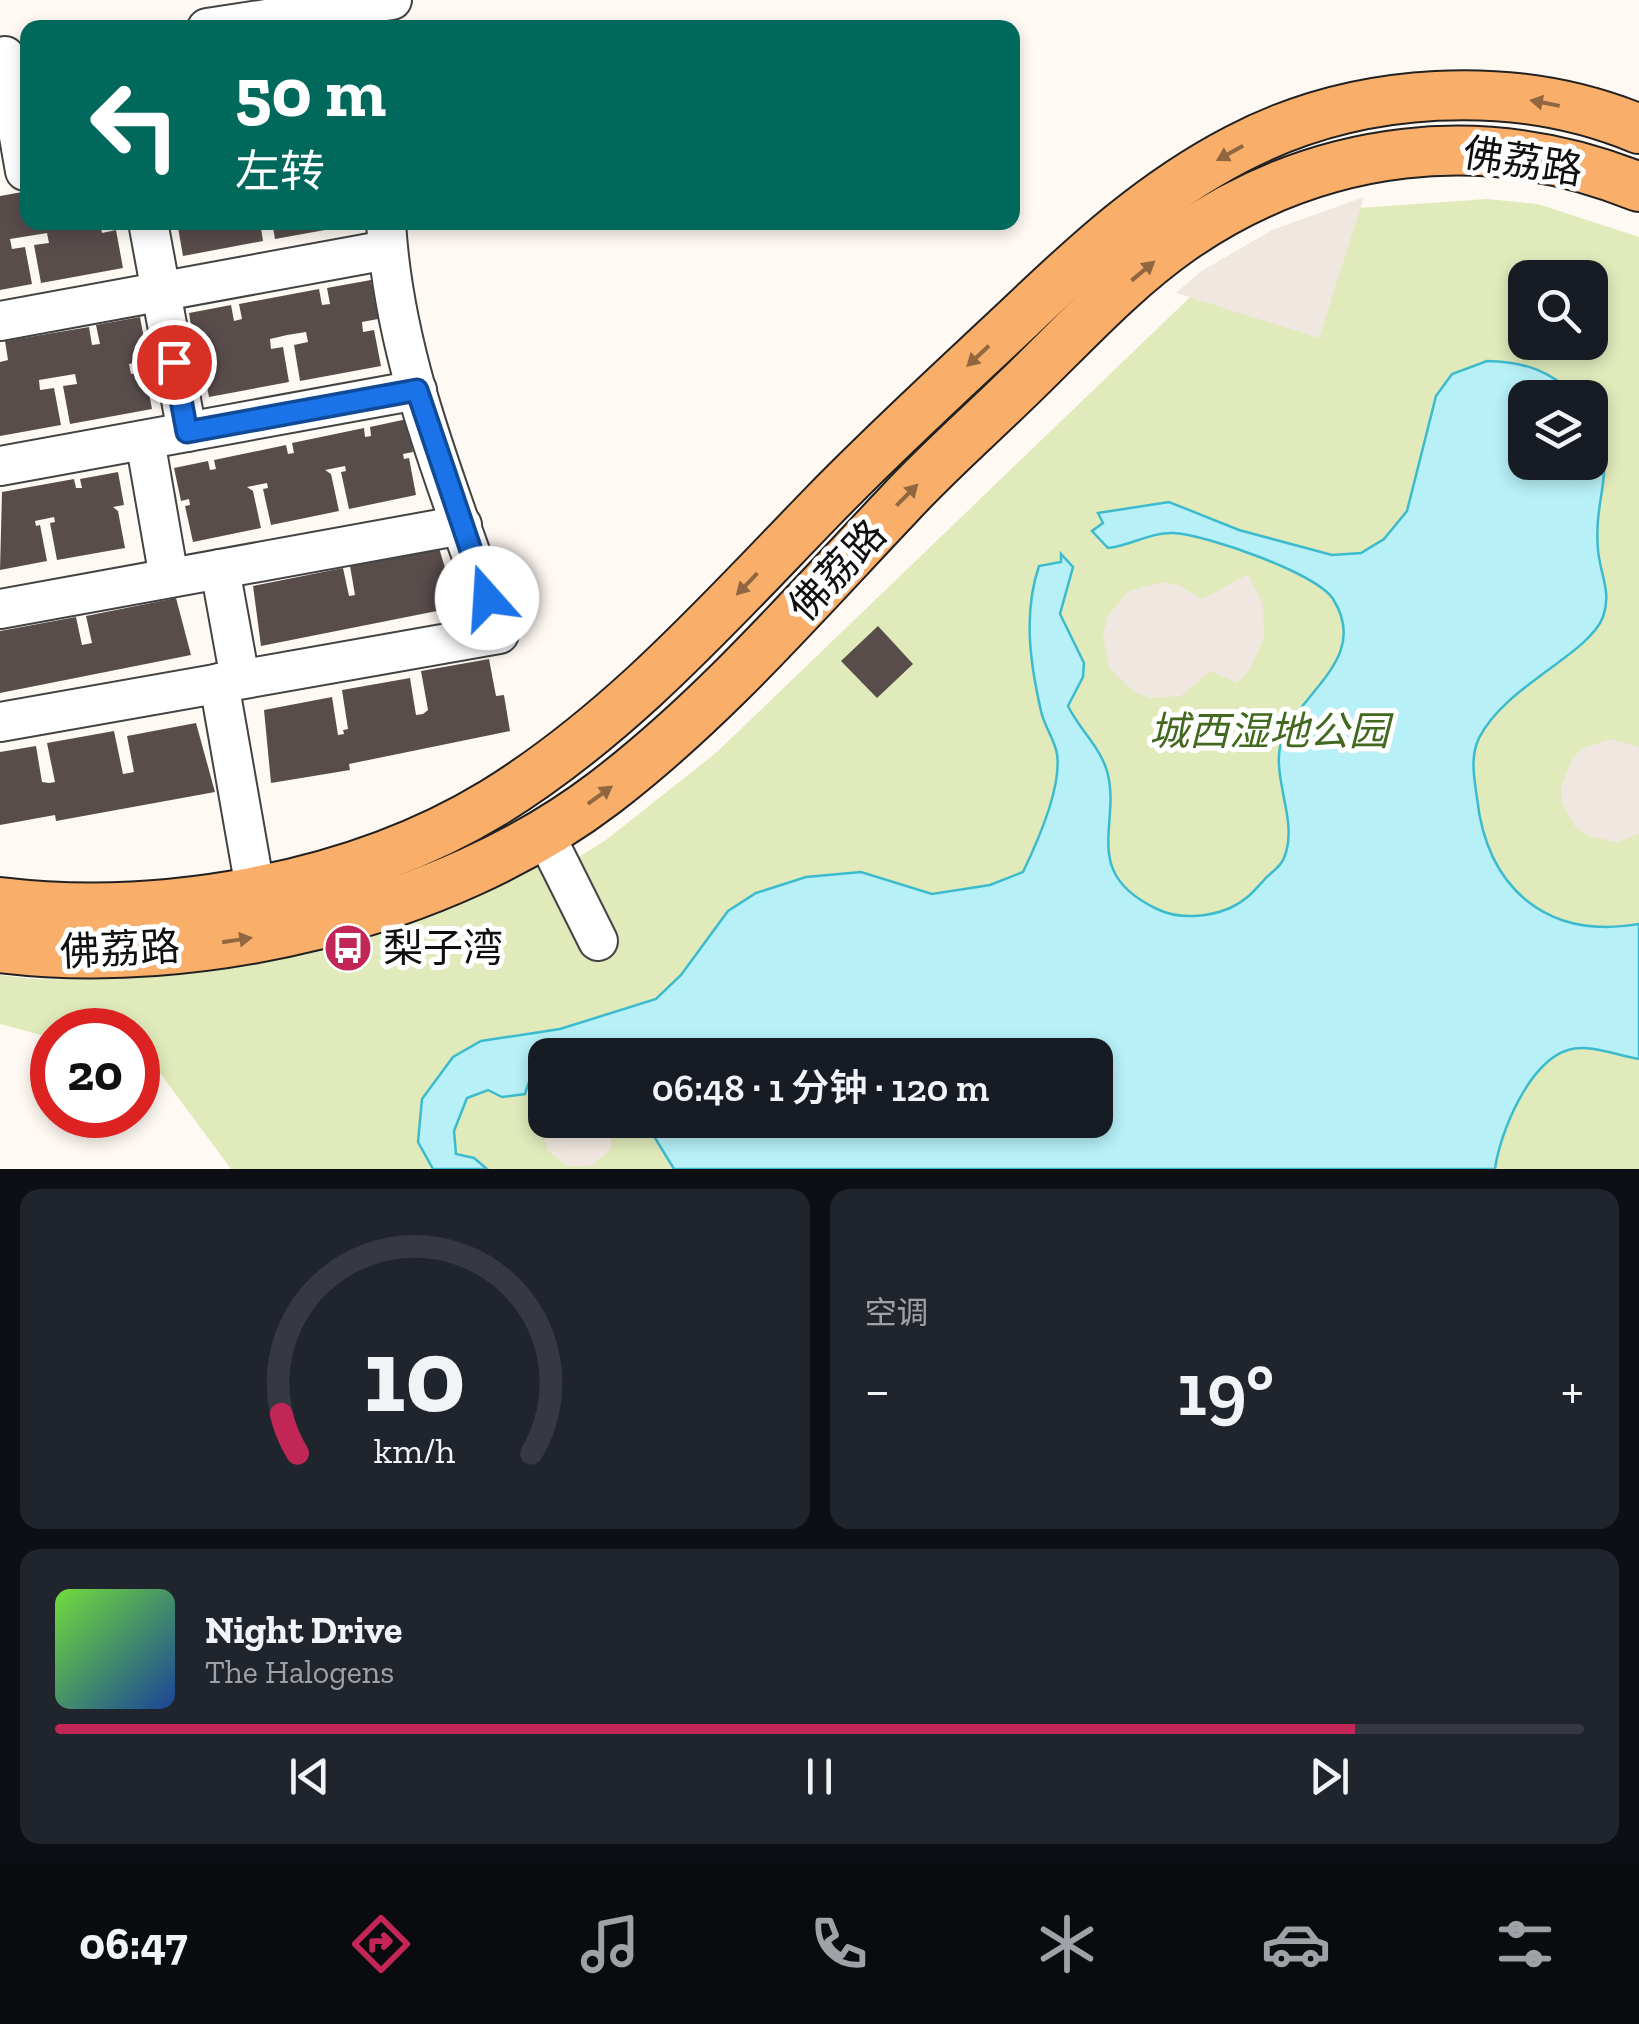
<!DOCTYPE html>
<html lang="zh">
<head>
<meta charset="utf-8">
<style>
	:root { --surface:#171b24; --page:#20242c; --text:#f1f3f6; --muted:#9ea1a6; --line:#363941; --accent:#c22657 }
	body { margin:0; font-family:"Zilla Slab","Noto Sans SC",serif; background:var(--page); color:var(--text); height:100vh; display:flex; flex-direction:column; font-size:38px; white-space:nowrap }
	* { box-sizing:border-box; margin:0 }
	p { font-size:32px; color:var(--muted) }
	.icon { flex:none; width:55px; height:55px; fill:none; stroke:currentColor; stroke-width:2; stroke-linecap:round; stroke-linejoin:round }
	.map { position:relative; height:1169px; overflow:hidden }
	.panel { display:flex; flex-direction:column; gap:20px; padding:20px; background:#0d0f14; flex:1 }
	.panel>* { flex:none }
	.hud { position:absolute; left:20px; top:20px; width:1000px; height:210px; border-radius:20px; box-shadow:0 5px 15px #0003; background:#00695c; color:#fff; overflow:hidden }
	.controls { position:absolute; left:1508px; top:260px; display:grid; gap:20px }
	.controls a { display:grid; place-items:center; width:100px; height:100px; border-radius:20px; background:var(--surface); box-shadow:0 5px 15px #0003; font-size:50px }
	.speed { position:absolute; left:30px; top:1008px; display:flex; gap:20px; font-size:50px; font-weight:700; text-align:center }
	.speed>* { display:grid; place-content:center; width:130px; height:130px; border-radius:50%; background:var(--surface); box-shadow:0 5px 15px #0003; line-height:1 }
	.speed .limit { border:15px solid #d22; background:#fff; color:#111 }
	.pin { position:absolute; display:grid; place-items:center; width:85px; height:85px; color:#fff; margin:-42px; border:5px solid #fff; border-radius:50%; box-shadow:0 2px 10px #0007 }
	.me { position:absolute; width:110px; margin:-55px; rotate:341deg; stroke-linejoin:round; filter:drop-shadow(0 0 8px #0008) }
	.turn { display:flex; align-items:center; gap:35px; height:210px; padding:0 50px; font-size:45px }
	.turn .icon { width:130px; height:130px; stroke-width:2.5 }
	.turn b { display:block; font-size:70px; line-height:85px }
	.big { font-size:75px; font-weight:600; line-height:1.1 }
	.panel .card { flex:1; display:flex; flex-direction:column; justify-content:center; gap:15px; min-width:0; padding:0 35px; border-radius:20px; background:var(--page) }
	.panel .dial { align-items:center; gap:0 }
	.dial svg { height:260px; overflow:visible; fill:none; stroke:var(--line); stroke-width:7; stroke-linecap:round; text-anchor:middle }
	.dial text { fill:var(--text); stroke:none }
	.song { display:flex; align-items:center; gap:30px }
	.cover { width:120px; height:120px; border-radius:15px; background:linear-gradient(135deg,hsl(100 70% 55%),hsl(220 70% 35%)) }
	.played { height:10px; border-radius:5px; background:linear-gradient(90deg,var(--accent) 85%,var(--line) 85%) }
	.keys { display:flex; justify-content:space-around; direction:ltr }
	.heat { display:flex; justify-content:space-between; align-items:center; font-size:55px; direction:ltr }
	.panel .tiles { flex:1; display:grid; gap:20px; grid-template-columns:1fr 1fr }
	.card:last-child { grid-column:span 2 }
	.trip { position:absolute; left:528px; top:1038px; width:585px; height:100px; border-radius:20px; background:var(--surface); box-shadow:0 5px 15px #0003; font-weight:600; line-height:100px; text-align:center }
	.tab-bar { display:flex; height:160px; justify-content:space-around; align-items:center; background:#090b0e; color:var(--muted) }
	.tab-bar .icon { width:70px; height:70px }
	.tab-bar .current { color:var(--accent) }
	.tab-bar b { font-size:45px; color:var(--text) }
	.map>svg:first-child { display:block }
</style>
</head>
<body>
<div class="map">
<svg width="1639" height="1169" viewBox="0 0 1639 1169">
	<rect width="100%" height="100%" fill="#fff9f3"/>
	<!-- green -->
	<path fill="#e0eabb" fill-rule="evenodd" d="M1487 199 1538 204 1639 237V1169H231L154 1065 138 1061V1030H52V1038L0 1024V975C49 983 103 979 152 974 297 960 412 928 542 859L552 874 606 840 717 752 1212 276 1359 208ZM1525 278H1590V342H1525ZM1525 398H1590V462H1525ZM545 1055H1095V1120H545Z"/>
	<!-- plaza -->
	<g fill="#f0e8e0">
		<polygon points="1364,197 1319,338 1176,293 1200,272 1272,230"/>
		<polygon points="1248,574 1263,604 1264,638 1250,670 1237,683 1211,671 1181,696 1151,698 1134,692 1109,668 1103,634 1108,615 1129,591 1162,582 1179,585 1202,599"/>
		<polygon points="1610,739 1639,747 1639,834 1617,842 1588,836 1576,828 1562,803 1561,788 1571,760 1581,749"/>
		<polygon points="546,1120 613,1120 610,1150 591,1166 567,1166 548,1151 544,1139"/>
	</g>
	<!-- water -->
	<path fill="#b7f0f7" stroke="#3dbbce" stroke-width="2.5" d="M1487 361C1527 362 1549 371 1579 397L1525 398V462H1590V408C1620 473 1593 490 1598 550 1600 574 1612 592 1603 617 1588 655 1506 685 1479 738 1470 757 1474 777 1477 798 1487 888 1546 940 1639 924V1059C1618 1056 1589 1043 1568 1050 1529 1062 1500 1132 1495 1169H674L644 1120H1095V1055H622C576 1025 539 1044 525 1094L502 1097 488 1090 467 1098 454 1131 456 1154 474 1158 487 1169H433L418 1142 422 1099 453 1057 481 1041 560 1029 656 999 681 975 728 911 756 893 806 877 861 872 932 894 990 885 1023 872C1037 843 1062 788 1057 754 1055 740 1044 726 1041 711 1030 663 1023 613 1039 566L1061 562V554L1073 567 1060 614 1084 663 1083 677 1068 706C1079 729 1099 745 1107 771 1122 824 1079 872 1157 909 1179 920 1209 917 1230 908 1247 900 1253 892 1264 880 1271 872 1280 868 1284 858 1301 817 1264 770 1286 730 1309 687 1368 654 1333 599 1316 573 1207 535 1174 533 1150 532 1130 546 1108 548L1092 531 1103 523 1098 513 1169 502 1239 530 1332 555 1361 553 1384 539 1407 511 1436 396 1452 374Z"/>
	<!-- building -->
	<g fill="#594d4c">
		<polygon points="28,191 28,222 100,222 102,233 116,230 123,268 41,283 34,245 49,243 47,233 10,239 12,249 25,247 32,284 0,290 0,196"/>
		<polygon points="177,222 260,222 263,241 183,256"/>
		<polygon points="272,222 358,222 358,224 275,239"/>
		<polygon points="371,280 378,319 362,322 363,332 374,330 381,366 300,381 294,345 308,342 306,332 287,335 270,339 271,349 283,347 289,382 209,397 202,361 216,359 214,349 195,352 189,313 231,305 234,321 242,319 239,304 319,289 322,305 330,304 327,288"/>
		<polygon points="140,317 148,360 129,364 131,374 145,372 152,409 70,424 63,386 77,384 75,374 39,380 40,390 54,388 61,425 0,436 0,362 8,360 5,341 89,327 92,345 100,344 96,325"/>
		<polygon points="407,419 413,452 403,454 404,459 409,458 416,495 349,509 341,472 346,471 345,466 325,470 331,474 339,511 271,525 263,489 268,488 267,483 247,487 253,491 261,528 193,542 185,506 190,505 189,499 181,501 174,468 208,461 210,470 216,469 214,460 286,445 288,454 294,453 292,443 364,428 365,437 371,436 370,427"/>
		<polygon points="118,472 124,505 113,507 118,511 125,548 57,560 50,523 55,522 54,517 35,521 36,526 40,525 47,561 0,570 2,492 74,479 76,488 82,488 80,479"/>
		<polygon points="439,548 457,607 261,646 253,586 343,568 349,596 355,595 350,566"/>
		<polygon points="176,598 191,655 0,693 0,631 76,617 82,645 92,643 86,616"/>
		<polygon points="878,626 913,664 877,698 841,661"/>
		<polygon points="489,659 496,696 504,695 510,731 349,764 350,770 271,783 264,710 332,697 338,735 344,734 343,730 348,729 342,690 410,678 416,715 423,714 428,710 421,671"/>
		<polygon points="196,723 215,792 56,821 55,815 0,825 0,752 36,746 42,782 49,783 55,782 47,743 114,731 123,774 134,772 127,736"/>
	</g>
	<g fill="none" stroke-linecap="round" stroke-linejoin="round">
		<!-- minor casing -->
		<g stroke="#434343" stroke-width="42">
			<g id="minor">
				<polyline points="207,28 392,0"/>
				<polyline points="5,56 25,171"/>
				<polyline points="148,222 187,432"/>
				<polyline points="0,321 387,250"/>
				<polyline points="145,440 169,578"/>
				<polyline points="0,466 417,390"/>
				<polyline points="220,569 240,679"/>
				<polyline points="0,609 462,525"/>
				<polyline points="219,683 255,888"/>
				<path d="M0 722 499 634C454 500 394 365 386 222"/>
				<polyline points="543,831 598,941"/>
			</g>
		</g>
		<!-- major casing -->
		<g stroke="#212121" stroke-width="52">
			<g id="major">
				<path d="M0 902C161 921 353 888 493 803 620 725 720 612 822 507 885 442 951 382 1017 320 1085 255 1152 193 1237 149 1357 86 1514 77 1639 129"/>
				<path d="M0 948C197 972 444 915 604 793 714 709 805 603 900 503 937 463 978 427 1017 389 1070 338 1121 281 1181 239 1319 144 1484 124 1639 187"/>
			</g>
		</g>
		<!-- minor -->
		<use href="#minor" stroke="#fff" stroke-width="38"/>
		<!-- major -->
		<use href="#major" stroke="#f9af69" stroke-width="48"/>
	</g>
	<!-- one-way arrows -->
	<defs><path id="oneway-solid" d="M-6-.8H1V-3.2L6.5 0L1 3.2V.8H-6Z" transform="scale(2.5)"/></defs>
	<g fill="#906741">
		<use href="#oneway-solid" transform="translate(1545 103) rotate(-169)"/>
		<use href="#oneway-solid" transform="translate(1230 153) rotate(151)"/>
		<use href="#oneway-solid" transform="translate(1143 271) rotate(-40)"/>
		<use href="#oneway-solid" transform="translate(978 356) rotate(137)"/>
		<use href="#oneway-solid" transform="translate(907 495) rotate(-45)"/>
		<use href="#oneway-solid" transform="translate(747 584) rotate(134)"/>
		<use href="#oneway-solid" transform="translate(600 795) rotate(-36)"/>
		<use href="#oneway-solid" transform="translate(237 940) rotate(-9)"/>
	</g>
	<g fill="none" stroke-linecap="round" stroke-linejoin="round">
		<!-- route casing -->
		<g stroke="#114b97" stroke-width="25">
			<polyline id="route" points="174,362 187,432 417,390 487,598"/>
		</g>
		<!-- route -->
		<use href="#route" stroke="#1a73e8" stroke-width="18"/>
	</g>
	<!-- icons -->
	<defs>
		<g id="bus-disc" transform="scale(2.5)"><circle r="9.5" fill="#c22657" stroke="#fff"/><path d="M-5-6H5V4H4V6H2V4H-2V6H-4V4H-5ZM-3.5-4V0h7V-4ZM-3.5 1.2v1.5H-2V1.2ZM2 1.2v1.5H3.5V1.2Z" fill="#fff"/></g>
	</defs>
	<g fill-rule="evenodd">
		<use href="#bus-disc" x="348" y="948"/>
	</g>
	<g text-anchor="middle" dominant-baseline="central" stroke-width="10" stroke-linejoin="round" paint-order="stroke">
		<!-- street labels -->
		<g font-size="40" fill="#101010" stroke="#fff">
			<text transform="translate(1523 161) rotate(9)">佛荔路</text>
			<text transform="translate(837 570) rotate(-47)">佛荔路</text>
			<text transform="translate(120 949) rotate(-3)">佛荔路</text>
		</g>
		<!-- park labels -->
		<g font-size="40" font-style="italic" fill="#42691f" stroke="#fff">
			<text x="1269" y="731">城西湿地公园</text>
		</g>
		<!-- poi labels -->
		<g font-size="40" fill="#101010" stroke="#fff" text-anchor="start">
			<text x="383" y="948">梨子湾</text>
		</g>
	</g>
</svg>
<div class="controls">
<a><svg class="icon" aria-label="search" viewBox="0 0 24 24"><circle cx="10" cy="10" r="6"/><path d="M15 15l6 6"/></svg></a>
<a><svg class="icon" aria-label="layers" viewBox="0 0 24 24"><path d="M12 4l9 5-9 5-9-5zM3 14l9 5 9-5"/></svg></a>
</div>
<div class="speed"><div class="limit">20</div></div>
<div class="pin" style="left:174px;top:362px;background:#d93025"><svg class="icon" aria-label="arrive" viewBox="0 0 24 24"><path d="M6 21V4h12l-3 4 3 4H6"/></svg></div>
<svg class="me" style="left:487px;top:598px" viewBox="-20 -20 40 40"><circle r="19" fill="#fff"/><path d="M0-13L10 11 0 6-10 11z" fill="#1a73e8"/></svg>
<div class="trip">06:48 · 1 分钟 · 120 m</div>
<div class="hud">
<div class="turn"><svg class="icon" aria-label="left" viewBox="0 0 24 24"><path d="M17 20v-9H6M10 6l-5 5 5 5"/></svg><div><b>50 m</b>左转</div></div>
</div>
</div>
<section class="panel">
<div class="tiles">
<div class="card dial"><svg viewBox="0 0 100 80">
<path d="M14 69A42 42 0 1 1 86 69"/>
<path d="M14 69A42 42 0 0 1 9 57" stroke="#c22657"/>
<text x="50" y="56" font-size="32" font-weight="700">10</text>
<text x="50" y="72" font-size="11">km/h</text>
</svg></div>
<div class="card"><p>空调</p>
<div class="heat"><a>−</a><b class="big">19°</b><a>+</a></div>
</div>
<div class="card">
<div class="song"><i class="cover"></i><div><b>Night Drive</b><p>The Halogens</p></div></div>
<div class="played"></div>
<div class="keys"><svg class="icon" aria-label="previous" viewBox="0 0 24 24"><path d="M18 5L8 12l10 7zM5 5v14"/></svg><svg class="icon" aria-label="pause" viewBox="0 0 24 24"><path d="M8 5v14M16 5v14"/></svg><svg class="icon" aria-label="next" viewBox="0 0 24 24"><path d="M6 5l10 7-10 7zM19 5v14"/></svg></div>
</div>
</div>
</section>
<nav class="tab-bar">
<b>06:47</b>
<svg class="icon current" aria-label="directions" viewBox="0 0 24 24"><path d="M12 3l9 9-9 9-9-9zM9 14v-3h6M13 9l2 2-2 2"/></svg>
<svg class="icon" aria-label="music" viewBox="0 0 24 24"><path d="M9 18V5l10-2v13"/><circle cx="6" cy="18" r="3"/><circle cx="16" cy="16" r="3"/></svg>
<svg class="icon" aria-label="phone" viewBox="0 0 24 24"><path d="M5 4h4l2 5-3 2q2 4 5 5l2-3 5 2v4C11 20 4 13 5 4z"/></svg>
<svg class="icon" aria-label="climate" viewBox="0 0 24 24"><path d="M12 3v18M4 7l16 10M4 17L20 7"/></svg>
<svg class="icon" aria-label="car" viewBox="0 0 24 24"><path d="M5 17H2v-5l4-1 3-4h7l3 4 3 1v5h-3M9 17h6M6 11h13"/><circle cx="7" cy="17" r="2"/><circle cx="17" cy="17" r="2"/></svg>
<svg class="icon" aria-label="filters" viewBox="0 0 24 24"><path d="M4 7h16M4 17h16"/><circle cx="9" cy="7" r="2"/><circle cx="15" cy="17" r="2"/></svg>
</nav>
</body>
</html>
